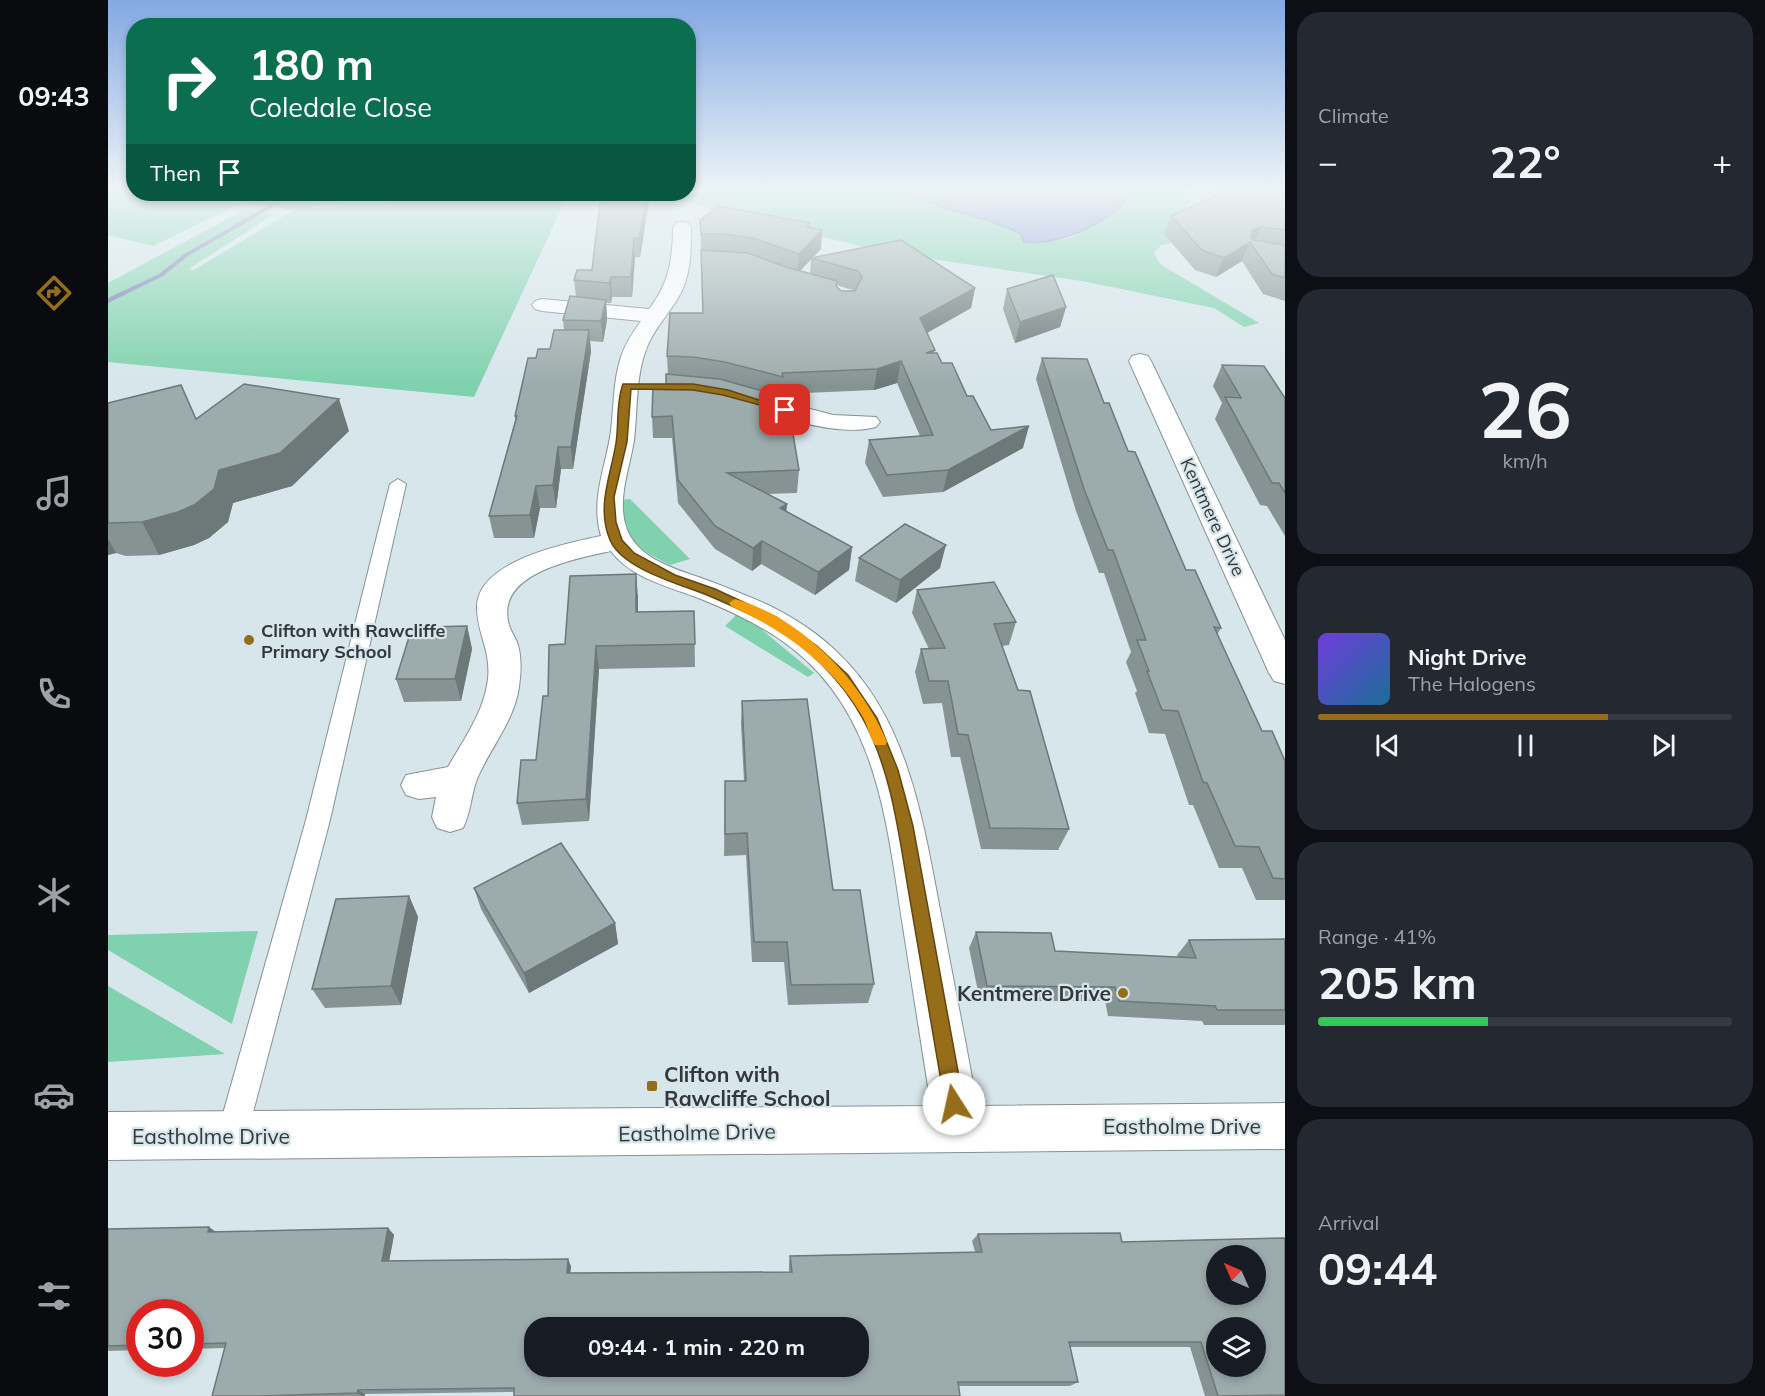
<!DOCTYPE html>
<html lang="en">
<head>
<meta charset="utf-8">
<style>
	:root { --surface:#171b24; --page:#242831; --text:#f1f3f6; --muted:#9ea1a6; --line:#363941; --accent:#966d18 }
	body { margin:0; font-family:Mulish,sans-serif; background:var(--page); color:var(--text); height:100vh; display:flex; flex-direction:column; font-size:22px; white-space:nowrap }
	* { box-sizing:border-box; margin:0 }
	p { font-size:20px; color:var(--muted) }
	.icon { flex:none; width:33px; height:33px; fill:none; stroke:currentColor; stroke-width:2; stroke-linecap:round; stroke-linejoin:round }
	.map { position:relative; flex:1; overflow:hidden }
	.sheet { display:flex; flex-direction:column; gap:12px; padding:12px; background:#0d0f14; width:480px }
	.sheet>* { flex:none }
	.top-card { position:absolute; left:18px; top:18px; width:570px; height:183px; border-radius:24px; box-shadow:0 3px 9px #0003; background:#0b6e4f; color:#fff; overflow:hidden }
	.needle { width:39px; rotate:315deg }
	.tools { position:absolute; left:1098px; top:1245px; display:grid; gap:12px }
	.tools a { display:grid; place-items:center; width:60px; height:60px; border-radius:50%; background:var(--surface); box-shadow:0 3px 9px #0003; font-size:30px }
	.speed { position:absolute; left:18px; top:1299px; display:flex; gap:12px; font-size:30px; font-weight:700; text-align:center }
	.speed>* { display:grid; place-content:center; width:78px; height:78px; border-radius:50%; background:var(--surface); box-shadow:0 3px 9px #0003; line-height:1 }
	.speed .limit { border:9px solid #d22; background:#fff; color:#111 }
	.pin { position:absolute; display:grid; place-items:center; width:51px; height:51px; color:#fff; margin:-26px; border-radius:12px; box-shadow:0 3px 9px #0006 }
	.me { position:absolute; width:66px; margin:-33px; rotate:350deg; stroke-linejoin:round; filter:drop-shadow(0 0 4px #0008) }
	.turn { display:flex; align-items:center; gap:21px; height:126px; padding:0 24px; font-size:27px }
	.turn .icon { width:78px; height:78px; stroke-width:2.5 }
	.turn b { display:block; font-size:42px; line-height:51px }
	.then { display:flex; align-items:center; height:57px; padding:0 24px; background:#0003; gap:12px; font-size:22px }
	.big { font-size:45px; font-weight:700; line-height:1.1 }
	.sheet .card { flex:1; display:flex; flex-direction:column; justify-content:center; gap:9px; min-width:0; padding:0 21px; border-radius:24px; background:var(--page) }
	.sheet .dial { align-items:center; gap:0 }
	.dial b { font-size:78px; line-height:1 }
	.song { display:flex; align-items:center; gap:18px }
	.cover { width:72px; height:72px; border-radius:9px; background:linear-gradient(135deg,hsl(260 70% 55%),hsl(200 70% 35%)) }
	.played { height:6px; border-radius:3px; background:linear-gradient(90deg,var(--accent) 70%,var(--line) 70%) }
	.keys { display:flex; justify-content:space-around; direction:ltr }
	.heat { display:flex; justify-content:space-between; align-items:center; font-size:33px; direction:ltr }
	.charge { height:9px; border-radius:4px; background:linear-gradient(90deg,#34c759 41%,var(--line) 0) }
	.trip { position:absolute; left:416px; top:1317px; width:345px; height:60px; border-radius:24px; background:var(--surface); box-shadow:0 3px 9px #0003; font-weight:700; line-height:60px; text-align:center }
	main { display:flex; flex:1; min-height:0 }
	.dock { display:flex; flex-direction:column; width:108px; justify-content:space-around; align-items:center; background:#090b0e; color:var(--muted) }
	.dock .icon { width:42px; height:42px }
	.dock .on { color:var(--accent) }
	.dock b { font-size:27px; color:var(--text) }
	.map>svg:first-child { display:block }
</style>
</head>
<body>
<main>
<nav class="dock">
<b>09:43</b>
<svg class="icon on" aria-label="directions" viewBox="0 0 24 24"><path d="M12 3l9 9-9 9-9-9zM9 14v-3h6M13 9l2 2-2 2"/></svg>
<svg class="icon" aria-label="music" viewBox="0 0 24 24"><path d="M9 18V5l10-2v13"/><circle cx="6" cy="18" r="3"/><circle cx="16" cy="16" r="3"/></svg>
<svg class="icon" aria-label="phone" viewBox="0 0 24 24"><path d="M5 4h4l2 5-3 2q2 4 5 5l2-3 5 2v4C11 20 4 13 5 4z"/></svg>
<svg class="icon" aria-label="climate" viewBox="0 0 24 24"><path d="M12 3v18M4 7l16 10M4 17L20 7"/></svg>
<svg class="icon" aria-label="car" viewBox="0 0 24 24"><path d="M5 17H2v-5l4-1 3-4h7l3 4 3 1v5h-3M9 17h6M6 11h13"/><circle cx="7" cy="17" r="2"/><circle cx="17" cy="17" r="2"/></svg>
<svg class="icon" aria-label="filters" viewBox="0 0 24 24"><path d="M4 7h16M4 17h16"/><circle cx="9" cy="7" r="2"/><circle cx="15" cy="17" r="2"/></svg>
</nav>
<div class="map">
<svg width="1177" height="1396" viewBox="0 0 1177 1396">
	<rect width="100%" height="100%" fill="#d7e6eb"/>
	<!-- green -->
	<g fill="#7fd2ad">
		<polygon points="0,190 25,190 26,194 288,194 199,208 275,203 322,194 460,194 366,397 0,362 0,283 136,210 167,214 82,268 84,271 186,210 133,203 45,246 0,235"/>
		<polygon points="581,190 788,190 846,211 881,220 912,233 946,241 964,237 994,218 1020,200 1026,190 1081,190 1082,200 1072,217 1071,242 1053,245 1046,253 1052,264 1151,323 1136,327 1106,308 974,281 782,253 642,220 552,194 580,194"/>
		<path d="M522 499 582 559 562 565C523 545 519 543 513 500Z"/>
		<polygon points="628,615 652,628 706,673 700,677 617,626"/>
		<polygon points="150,931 124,1024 0,950 0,935"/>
		<polygon points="0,986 117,1054 0,1062"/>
	</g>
	<!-- water -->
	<path fill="#8c96db" stroke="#717aab" stroke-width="1.5" d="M788 190H1026C1005 221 954 246 916 242L912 233 880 220 846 211Z"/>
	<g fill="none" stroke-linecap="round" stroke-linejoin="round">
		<!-- stream -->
		<polygon fill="#717aab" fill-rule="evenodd" points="181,194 188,194 80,256 55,276 0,303 0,298 51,274 76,254 161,205 135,202 133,199 166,202"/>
		<!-- service casing -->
		<g stroke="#849196" stroke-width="2">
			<polygon id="service" points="290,479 298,484 222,820 139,1135 135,1146 124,1150 113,1146 109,1135 198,820 282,484"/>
		</g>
		<!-- minor casing -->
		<g stroke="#849196" stroke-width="2">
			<g id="minor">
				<path d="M574 222 580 223 583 227C583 252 583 277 570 298 560 315 546 329 539 347 527 377 530 409 526 440 522 467 510 496 517 523 526 561 573 570 604 582 622 589 640 596 658 604 685 617 710 633 731 654 805 725 817 835 836 930 847 989 859 1047 869 1106L1177 1103V1149L0 1160V1112L823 1106C814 1046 804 987 795 927 778 819 769 704 670 638 646 622 620 610 593 599 563 587 523 579 503 551 467 559 386 573 401 625 403 631 406 636 409 642 414 656 413 673 411 687 406 722 382 748 369 779 363 795 363 812 355 828L342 832 329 828 324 817 328 797 311 799 298 795 293 785 298 775 340 767C356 739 376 712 380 679 383 650 369 634 369 607 369 561 459 543 493 536 482 499 498 467 503 431 506 406 505 381 513 357 517 344 525 332 533 321L434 311 427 309 424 305 427 301 434 299 541 309C561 284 565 258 565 227L568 223Z"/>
				<polygon points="1032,354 1040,356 1043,361 1177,640 1177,684 1166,681 1161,673 1021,361 1024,356"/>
				<path d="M638 392 725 415 768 417 772 422 768 427C724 438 673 415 630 404L626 399 630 394Z"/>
			</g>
		</g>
		<!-- service -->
		<use href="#service" fill="#fff" fill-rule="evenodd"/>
		<!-- minor -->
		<use href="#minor" fill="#fff" fill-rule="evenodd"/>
	</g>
	<!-- wall -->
	<g fill="#869393" fill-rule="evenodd">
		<polygon points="1113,190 1177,190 1177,301 1155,294 1134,261 1108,277 1087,270 1056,234 1063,216 1113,193"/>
		<polygon points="542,194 532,257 527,257 524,297 504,297 503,303 498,303 499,320 495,342 482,341 483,351 465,469 453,469 448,508 432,508 426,538 386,538 381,516 407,421 407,416 428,358 442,349 456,330 455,320 468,297 466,280 484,270"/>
		<path d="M592 220 702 228 713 249 704 258 867 288 863 308 819 333 827 350 826 353 859 396 883 430 915 448 835 492 775 497 757 463 761 440 812 436 789 383 766 390 674 394V397L691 470 689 493 659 494 679 504 678 511 744 547 741 570 707 595 653 564 644 571 607 549 570 503 564 438H545L544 417 558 385 560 374 559 356 595 313ZM703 259 702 274 692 271ZM728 285 748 291H733Z"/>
		<polygon points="899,289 958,307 952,327 907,343 895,309"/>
		<polygon points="934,358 996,403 1078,570 1113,628 1109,635 1154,731 1177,761 1177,900 1148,900 1134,868 1111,868 1085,805 1081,805 1057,734 1041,733 1027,693 1029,691 1018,662 1023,652 996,573 991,573 968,511 928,379"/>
		<polygon points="1114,365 1177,398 1177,536 1159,506 1152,505 1107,419 1114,403 1105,386"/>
		<polygon points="0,403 88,418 241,431 184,486 125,503 120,522 101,538 86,545 51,555 18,556 8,553 0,555"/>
		<polygon points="751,558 832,568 788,603 747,581"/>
		<polygon points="528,574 530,612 586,611 587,667 491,669 481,821 414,825 409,803 428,760 440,696 457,644"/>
		<polygon points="809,590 908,622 901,645 894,646 961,829 950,850 873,849 852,757 843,757 834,703 815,704 807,672 813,649 821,649 804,613"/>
		<polygon points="359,626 364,649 353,701 296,702 288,679 316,637"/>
		<polygon points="634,701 725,890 766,984 760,1003 680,1005 676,962 644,962 638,855 616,856 617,781 636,781 633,724"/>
		<polygon points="366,888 507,923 510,944 421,993 373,909"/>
		<polygon points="301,896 310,917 293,1005 217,1008 204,989"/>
		<polygon points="868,932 947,951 1070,957 1069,955 1081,940 1177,939 1177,1025 1096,1025 1094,1021 1000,1016 997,1001 872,1001 861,948"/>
		<polygon points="280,1228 286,1235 281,1261 463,1266 462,1273 681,1272 681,1263 682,1256 867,1252 864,1241 870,1234 1014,1242 1177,1238 1177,1396 1097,1396 1082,1347 962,1347 970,1382 962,1386 850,1386 257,1394 257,1396 104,1396 117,1348 82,1349 82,1312 32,1312 32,1350 0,1351 0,1229 107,1232"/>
	</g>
	<!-- shaded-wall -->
	<g fill="#6d7878">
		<polygon points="539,194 542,194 532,257 531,238"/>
		<polygon points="1153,227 1145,246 1142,242 1134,261 1108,277 1116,258 1145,230"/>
		<polygon points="714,230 713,249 689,274 691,254"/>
		<polygon points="526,238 527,257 524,297 523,277"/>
		<polygon points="503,277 504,297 503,303 501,283"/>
		<polygon points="867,288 863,308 808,339 812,318"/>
		<polygon points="498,300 499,320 495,342 493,321"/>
		<polygon points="958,307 952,327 907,343 912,322"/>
		<polygon points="481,330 483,351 465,469 463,447"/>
		<polygon points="793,361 789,383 766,390 769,369"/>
		<polygon points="231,399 241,431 184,486 125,503 120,522 101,538 86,545 51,555 34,522 111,470"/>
		<polygon points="921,426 915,448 835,492 840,470"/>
		<polygon points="450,447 453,469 448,508 445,485"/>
		<polygon points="428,486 432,508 426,538 422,515"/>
		<polygon points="679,504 677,527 672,508"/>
		<polygon points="0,539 8,553 0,555"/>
		<polygon points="654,541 653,564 644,571 645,548"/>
		<polygon points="838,545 832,568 788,603 792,580"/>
		<polygon points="744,547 741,570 707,595 710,572"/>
		<polygon points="528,574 530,597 530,635 528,612"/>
		<polygon points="359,626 364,649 353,701 347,679"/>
		<polygon points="488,646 491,669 481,821 478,799"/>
		<polygon points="301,896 310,917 293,1005 283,986"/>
		<polygon points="507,923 510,944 421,993 416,973"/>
		<polygon points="101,1227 111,1234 100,1232"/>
		<polygon points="280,1228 286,1235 280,1267 274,1261"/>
		<polygon points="460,1259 463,1266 462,1279 459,1273"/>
		<polygon points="250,1390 257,1394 257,1396 254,1396 249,1393"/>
	</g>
	<!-- building -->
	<g fill="#9cabab" stroke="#6d7878" stroke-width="1.5" fill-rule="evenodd">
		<polygon points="1119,190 1177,190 1177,230 1153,227 1145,230 1143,236 1145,240 1177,245 1177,278 1164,274 1142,242 1116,258 1094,250 1063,216"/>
		<polygon points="493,194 539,194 531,238 526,238 523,277 503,277 501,283 466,280 469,270 484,270"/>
		<polygon points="611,206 702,223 699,227 714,230 691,254 645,238 617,234 593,234 592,220"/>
		<polygon points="793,240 867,288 812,318 827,350 818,353 829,353 834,363 844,363 859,396 865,396 883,430 921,426 840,470 779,475 761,440 825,435 793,361 769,369 674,373 675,377 617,362 585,357 559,356 562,313 595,313 593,250 640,253 678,267 729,281 728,286 733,291 747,291 754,277 750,271 703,258"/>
		<polygon points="945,275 958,307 912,322 899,289"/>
		<polygon points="462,296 498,300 493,321 455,320"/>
		<polygon points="446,330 481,330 463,447 450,447 445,485 428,486 422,515 381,516 409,416 407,416 420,358 428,358 430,349 442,349"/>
		<polygon points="934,358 979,359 996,403 1001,403 1020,451 1027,452 1078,570 1087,570 1113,628 1106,627 1154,731 1164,731 1177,761 1177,879 1165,878 1151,847 1127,846 1099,783 1095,782 1070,711 1054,710 1039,671 1041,671 1029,640 1038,640 1005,550 1000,550 976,489"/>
		<polygon points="1114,365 1156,366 1177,398 1177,493 1171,483 1164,483 1117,397 1133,398"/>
		<polygon points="558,374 612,379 679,398 691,470 619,473 679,504 672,508 744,547 710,572 654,541 645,548 607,526 570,480 564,416 544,417 545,385 558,385"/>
		<polygon points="136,384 231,399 172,453 111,470 106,489 86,505 70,512 34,522 0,523 0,403 73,385 88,419"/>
		<polygon points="797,524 838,545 792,580 751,558"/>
		<polygon points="528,574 528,612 586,611 587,644 488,646 478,799 409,803 413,760 428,760 435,696 440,696 441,645 457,644 462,576"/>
		<polygon points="886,582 908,622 886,624 910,690 922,691 961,829 882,828 860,735 850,734 840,681 821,681 813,649 837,648 809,590"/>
		<polygon points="359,626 347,679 288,679 301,637 316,637 319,627"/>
		<polygon points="699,699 725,890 752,890 766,984 683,985 679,942 646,942 639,833 617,834 617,781 638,781 634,701"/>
		<polygon points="453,843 507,923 416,973 366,888"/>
		<polygon points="301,896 283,986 204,989 228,899"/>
		<polygon points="868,932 943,933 947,951 1088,958 1081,940 1177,939 1177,1010 1109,1010 1107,1006 1011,1001 1007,987 879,986"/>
		<path d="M101 1227 100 1232 280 1228 274 1261 460 1259 459 1273 684 1272 682 1256 874 1252 870 1234 1012 1233 1014 1242 1177 1238V1395L1110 1396 1093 1342H961L970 1382H850L852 1396H406V1388L250 1390 249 1393 153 1396H104L118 1343 82 1344V1312H32V1345L0 1346V1229ZM1108 1256H1148V1294H1108ZM426 1328H750V1366H426ZM1108 1328H1148V1366H1108Z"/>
	</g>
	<!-- sky -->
	<linearGradient id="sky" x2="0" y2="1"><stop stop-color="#83a8e3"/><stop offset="0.49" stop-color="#edf4f6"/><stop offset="1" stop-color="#edf4f6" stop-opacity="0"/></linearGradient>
	<rect width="1177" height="385" fill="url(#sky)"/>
	<!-- route -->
	<path fill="#966d18" stroke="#624710" stroke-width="1.5" d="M515 384H585L620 390 682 410 677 412 615 395 585 390 523 389 519 442 506 497 508 522 514 540 526 553 567 575 607 589 668 617 709 646 740 675 769 718 790 770 805 826 856 1104 853 1111 846 1114 840 1111 837 1104C825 1034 813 964 801 894 791 836 784 772 755 719 734 680 697 643 657 622 638 612 618 603 599 595 572 584 514 569 502 540 488 507 503 475 508 443 511 424 508 402 515 384Z"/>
	<!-- slow -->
	<path fill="#f59e0b" d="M627 599C693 617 753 680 779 742L777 745H767C762 737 760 728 756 719 726 666 677 631 623 606L621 603Z"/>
	<!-- markers -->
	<g fill="#966d18" stroke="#d7e6eb" stroke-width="2">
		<circle cx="141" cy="640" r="6"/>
		<circle cx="1015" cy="993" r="6"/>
		<rect x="538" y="1080" width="12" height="12" rx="3"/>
	</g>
	<g text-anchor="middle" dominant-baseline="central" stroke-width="4.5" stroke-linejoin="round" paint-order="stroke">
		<!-- street labels -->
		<g font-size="18" fill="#33383a" stroke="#d7e6eb">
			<text transform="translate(1105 517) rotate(65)">Kentmere Drive</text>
		</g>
		<!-- poi labels -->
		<g font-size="18" font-weight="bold" fill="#33383a" stroke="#d7e6eb" text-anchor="start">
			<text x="153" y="630">Clifton with Rawcliffe<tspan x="153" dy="21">Primary School</tspan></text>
		</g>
		<!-- near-poi labels -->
		<g font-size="21" font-weight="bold" fill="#33383a" stroke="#d7e6eb" text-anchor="end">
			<text x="1003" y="993">Kentmere Drive</text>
			<text x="556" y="1074" text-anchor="start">Clifton with<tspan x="556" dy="24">Rawcliffe School</tspan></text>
		</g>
		<!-- near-street labels -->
		<g font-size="21" fill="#33383a" stroke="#d7e6eb">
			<text x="1074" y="1126">Eastholme Drive</text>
			<text transform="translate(589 1132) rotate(-1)">Eastholme Drive</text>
			<text x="103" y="1136">Eastholme Drive</text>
		</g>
	</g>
</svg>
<div class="tools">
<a><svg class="needle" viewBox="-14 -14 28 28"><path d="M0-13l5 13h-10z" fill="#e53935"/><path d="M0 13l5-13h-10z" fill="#9ea1a6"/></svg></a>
<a><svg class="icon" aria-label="layers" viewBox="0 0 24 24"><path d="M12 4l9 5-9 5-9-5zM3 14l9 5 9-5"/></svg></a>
</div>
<div class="speed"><div class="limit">30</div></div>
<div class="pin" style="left:677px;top:410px;background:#d93025"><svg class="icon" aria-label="arrive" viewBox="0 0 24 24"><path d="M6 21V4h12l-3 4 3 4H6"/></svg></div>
<svg class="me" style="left:846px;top:1104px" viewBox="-20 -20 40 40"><circle r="19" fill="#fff"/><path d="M0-13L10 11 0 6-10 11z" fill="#966d18"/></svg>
<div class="trip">09:44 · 1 min · 220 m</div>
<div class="top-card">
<div class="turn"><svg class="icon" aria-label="right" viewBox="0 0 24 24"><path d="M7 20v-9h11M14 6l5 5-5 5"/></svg><div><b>180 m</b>Coledale Close</div></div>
<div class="then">Then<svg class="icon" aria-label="arrive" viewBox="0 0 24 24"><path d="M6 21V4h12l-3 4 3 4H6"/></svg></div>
</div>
</div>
<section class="sheet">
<div class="card"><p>Climate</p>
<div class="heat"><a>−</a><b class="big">22°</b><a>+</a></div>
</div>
<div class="card dial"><b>26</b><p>km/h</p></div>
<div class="card">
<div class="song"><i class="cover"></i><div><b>Night Drive</b><p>The Halogens</p></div></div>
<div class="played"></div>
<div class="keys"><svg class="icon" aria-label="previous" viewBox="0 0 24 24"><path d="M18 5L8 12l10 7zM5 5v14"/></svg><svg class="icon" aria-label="pause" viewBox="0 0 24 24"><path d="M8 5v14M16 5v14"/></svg><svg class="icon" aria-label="next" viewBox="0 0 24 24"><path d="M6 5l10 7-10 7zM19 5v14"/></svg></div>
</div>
<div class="card"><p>Range · 41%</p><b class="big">205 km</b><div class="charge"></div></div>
<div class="card"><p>Arrival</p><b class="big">09:44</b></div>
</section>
</main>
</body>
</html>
